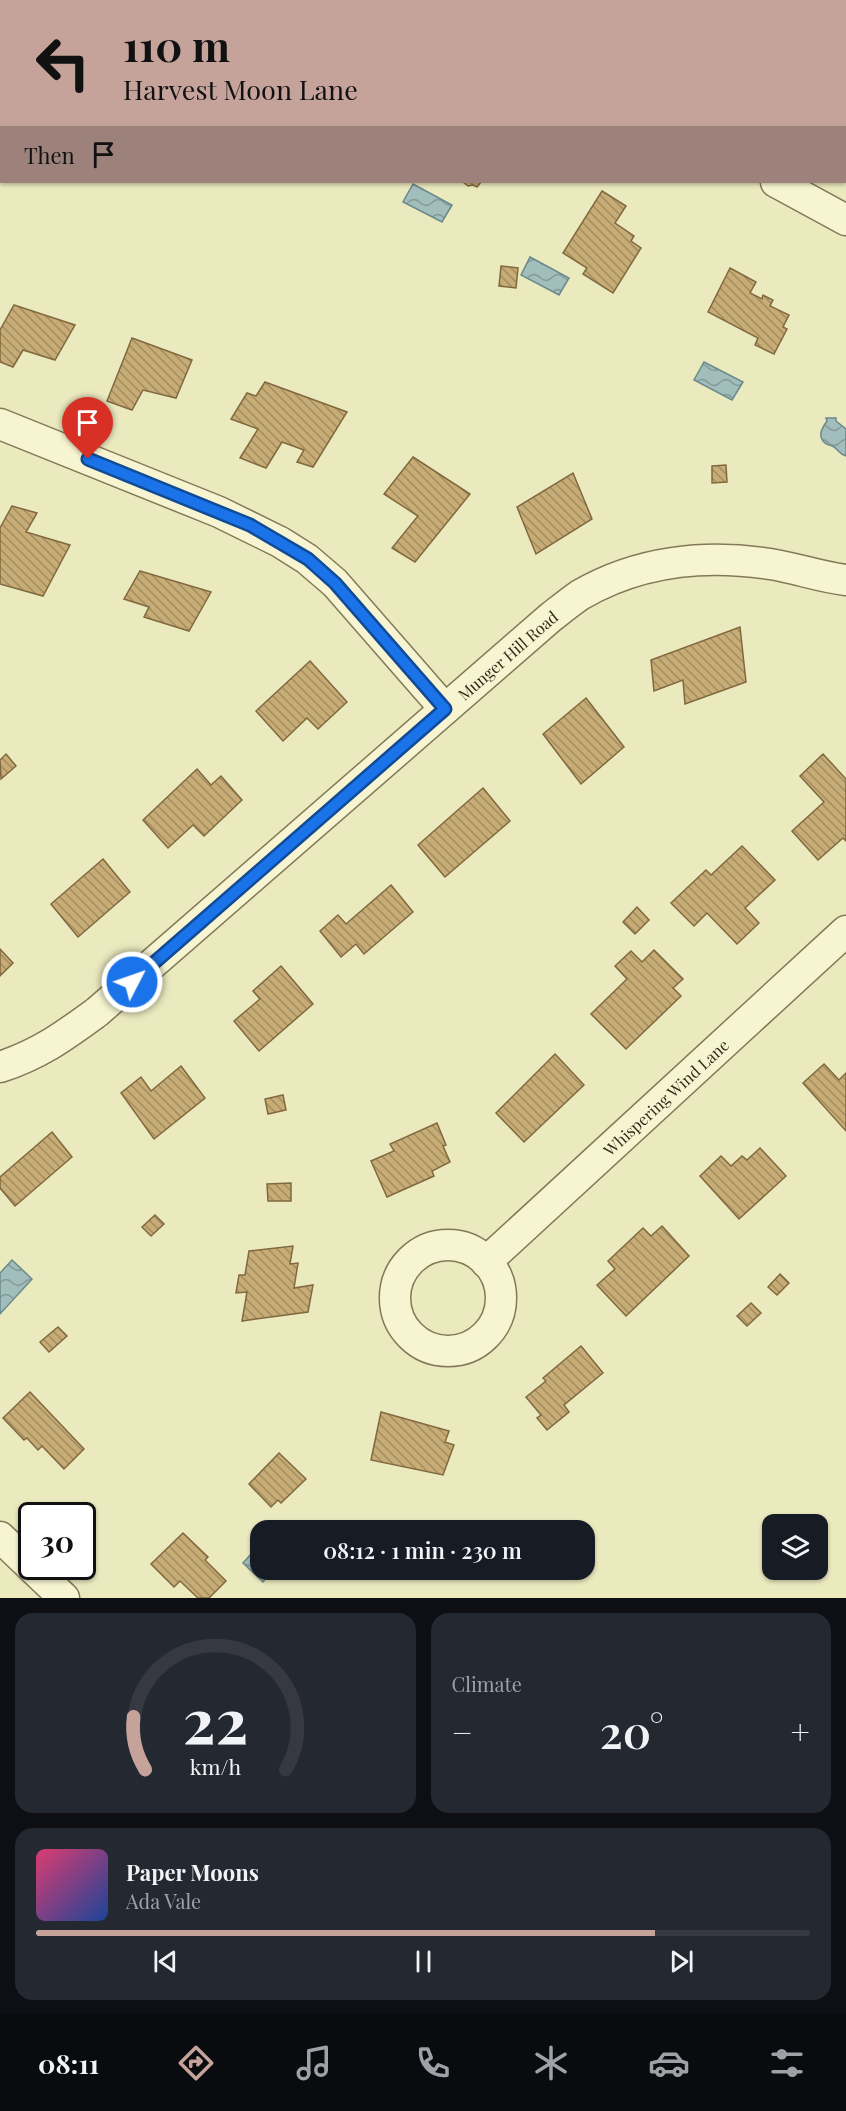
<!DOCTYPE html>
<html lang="en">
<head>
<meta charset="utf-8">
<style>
	:root { --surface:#171b24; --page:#242831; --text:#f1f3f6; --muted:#9ea1a6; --line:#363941; --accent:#c5a39b }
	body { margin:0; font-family:"Playfair Display",serif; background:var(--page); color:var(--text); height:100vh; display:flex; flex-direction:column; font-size:22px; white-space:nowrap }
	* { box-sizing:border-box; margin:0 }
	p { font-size:20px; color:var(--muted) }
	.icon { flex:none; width:33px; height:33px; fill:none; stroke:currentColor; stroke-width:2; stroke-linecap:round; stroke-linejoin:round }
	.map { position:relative; height:1598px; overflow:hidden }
	.panel { display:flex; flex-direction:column; gap:15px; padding:15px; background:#0d0f14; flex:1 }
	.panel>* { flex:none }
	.banner { position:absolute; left:0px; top:0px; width:846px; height:183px; box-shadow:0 2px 4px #0004; background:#c5a39b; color:#111; overflow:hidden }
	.fabs { position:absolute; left:762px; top:1514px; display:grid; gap:12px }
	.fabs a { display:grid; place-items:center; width:66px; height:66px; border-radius:12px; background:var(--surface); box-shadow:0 2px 4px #0004; font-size:30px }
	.speed { position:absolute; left:18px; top:1502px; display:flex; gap:12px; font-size:30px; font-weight:700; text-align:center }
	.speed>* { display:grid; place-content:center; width:78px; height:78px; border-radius:50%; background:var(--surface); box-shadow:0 2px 4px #0004; line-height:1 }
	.speed .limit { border:3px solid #111; border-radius:9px; background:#fff; color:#111 }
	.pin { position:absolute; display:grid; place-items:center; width:51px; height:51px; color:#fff; margin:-62px -26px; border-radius:50% 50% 50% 0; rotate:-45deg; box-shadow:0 0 6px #0007 }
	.pin .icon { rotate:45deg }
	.me { position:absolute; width:66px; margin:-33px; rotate:49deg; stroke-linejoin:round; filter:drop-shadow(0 0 4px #0008) }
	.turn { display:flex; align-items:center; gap:21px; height:126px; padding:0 24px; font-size:27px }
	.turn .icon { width:78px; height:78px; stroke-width:2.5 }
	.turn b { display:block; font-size:42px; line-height:51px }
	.then { display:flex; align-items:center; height:57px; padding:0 24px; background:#0003; gap:12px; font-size:22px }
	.big { font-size:45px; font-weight:600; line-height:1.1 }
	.panel .tile { flex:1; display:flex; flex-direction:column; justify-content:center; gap:9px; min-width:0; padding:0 21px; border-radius:18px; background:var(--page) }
	.panel .dial { align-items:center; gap:0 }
	.dial svg { height:156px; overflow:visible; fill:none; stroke:var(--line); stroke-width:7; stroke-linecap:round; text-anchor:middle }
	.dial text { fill:var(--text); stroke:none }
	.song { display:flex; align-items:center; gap:18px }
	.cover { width:72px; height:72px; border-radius:9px; background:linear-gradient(135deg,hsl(340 70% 55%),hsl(220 70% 35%)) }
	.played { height:6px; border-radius:3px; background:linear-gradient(90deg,var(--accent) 80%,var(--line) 80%) }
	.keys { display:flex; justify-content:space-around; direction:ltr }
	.heat { display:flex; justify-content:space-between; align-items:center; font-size:33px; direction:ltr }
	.panel .tiles { flex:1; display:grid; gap:15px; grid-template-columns:1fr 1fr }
	.tile:last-child { grid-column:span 2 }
	.trip { position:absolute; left:250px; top:1520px; width:345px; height:60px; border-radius:18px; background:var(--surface); box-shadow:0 2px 4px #0004; font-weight:600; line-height:60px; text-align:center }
	.tabs { display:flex; height:96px; justify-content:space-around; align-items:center; background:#090b0e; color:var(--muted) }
	.tabs .icon { width:42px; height:42px }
	.tabs .current { color:var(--accent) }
	.tabs b { font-size:27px; color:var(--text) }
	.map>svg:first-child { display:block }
</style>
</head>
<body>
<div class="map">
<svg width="846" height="1598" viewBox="0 0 846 1598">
	<defs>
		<pattern id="water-waves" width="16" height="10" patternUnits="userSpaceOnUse" patternTransform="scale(1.5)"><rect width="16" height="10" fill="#a1bdbc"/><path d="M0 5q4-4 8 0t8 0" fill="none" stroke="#849a98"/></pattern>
		<pattern id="building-back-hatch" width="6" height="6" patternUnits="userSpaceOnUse" patternTransform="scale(1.5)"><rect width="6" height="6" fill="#c8ac76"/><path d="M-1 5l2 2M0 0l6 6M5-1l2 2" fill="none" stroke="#a38c60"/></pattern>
	</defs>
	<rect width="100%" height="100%" fill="#ebe9be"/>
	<!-- water -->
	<g fill="url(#water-waves)" stroke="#6a8a8a" stroke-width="1.5">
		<polygon points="413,184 452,205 442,222 403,202"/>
		<polygon points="530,257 569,278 559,295 521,275"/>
		<polygon points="704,362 743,382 732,400 694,380"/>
		<path d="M826 418H836V421L846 429V456C839 454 839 450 834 447 831 445 827 445 825 443 817 436 822 428 827 421Z"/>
		<polygon points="12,1260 32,1279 0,1314 0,1273"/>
		<polygon points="261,1543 261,1569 274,1569 263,1582 243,1563"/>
	</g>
	<!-- building -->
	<g fill="url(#building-back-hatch)" stroke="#81693f" stroke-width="1.5">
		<polygon points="463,182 481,182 477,187 473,185 468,186"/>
		<polygon points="602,191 626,206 615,223 634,236 631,241 641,248 613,293 583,274 587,268 563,253"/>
		<polygon points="501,266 518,268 516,288 499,286"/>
		<polygon points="730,268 756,282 750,293 762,299 763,295 773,300 770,306 789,315 783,327 787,329 774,354 755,345 758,338 708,312"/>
		<polygon points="14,305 75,325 55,360 23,350 13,367 0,362 0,330"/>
		<polygon points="132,338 192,360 176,398 143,390 132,410 107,401"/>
		<polygon points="265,382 347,412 313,467 297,462 304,450 282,442 266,468 240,458 258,429 231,419 247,393 256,396"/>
		<polygon points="413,457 470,494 415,562 392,548 418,516 384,494"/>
		<polygon points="726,465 727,482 712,483 712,466"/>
		<polygon points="573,473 592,519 536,554 517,507"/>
		<polygon points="12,506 37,513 26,532 70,545 43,596 0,584 0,528"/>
		<polygon points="140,571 211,592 189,631 144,617 149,607 124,599"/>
		<polygon points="740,627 746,682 685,704 683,680 654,691 651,660"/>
		<polygon points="310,661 347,702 318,729 307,718 283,741 256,711"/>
		<polygon points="586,698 624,747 581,784 543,734"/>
		<polygon points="6,754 16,766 1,779 0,760"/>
		<polygon points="823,754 846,779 846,841 843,838 818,860 792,831 824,802 800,776"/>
		<polygon points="197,769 211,785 221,776 242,800 204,836 193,825 168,848 143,820"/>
		<polygon points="483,788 510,821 445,877 418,845"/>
		<polygon points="742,846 775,880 745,908 759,923 737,944 707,913 694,926 671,903 706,870 711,875"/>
		<polygon points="103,859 130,892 78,937 51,904"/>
		<polygon points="391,885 413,912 364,954 356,944 341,957 320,931 338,915 346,924"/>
		<polygon points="637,907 649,920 635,934 623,922"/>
		<polygon points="0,949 13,963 0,976"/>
		<polygon points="654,950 683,979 673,988 681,996 626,1049 591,1014 627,979 615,966 631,951 642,962"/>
		<polygon points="281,966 313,1004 259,1051 234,1021 260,999 253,991"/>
		<polygon points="555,1054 584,1085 524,1142 496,1113"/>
		<polygon points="824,1064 839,1080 846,1073 846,1131 803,1083"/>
		<polygon points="181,1066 205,1098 154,1139 121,1093 141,1077 151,1091"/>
		<polygon points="283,1095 286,1110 268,1114 265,1099"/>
		<polygon points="437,1123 446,1145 443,1146 450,1162 432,1171 434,1176 387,1197 371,1161 394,1151 390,1144"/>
		<polygon points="52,1132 72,1157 15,1206 0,1188 0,1177"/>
		<polygon points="760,1148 786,1176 739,1219 700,1176 721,1156 731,1166 742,1156 747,1160"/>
		<polygon points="291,1183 291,1201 268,1201 267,1184"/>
		<polygon points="155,1215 164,1224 151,1236 142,1227"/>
		<polygon points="662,1226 689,1256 626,1316 597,1285 615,1269 608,1261 643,1228 651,1236"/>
		<polygon points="293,1246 290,1264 298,1263 294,1288 313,1285 308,1312 242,1321 247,1292 236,1293 239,1275 245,1275 249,1251"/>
		<polygon points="780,1274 789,1283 777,1295 768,1287"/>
		<polygon points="751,1303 761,1313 747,1326 737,1316"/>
		<polygon points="58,1327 67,1336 49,1352 40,1342"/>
		<polygon points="581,1346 603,1373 564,1405 569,1412 547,1430 537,1418 541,1415 526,1397 546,1381 543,1378"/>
		<polygon points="30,1392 84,1449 64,1469 42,1446 38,1450 27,1438 24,1440 3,1418"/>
		<polygon points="381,1412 449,1431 445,1442 454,1445 443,1475 371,1460"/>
		<polygon points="279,1453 306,1479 281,1503 278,1500 271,1507 249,1484"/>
		<polygon points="183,1533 208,1557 205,1560 226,1581 209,1598 198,1598 180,1581 174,1587 151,1564"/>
	</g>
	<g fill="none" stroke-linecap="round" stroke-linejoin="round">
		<!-- minor casing -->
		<g stroke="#837958" stroke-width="33">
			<g id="minor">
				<polyline points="490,0 492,2"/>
				<polyline points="699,0 701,2"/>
				<polyline points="844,93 846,93"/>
				<polyline points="776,182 846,220"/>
				<polyline points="0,424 219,512 280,542 307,559 335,583 445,709"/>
				<path id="s1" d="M0 1067C40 1054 64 1036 97 1012L551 617C560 610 570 602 580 595 638 561 705 554 770 564 796 568 820 577 846 580"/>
				<circle cx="448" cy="1298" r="53"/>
				<path id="s2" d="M486 1262 846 931"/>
				<polyline points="0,1537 64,1598"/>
			</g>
		</g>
		<!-- minor -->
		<use href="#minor" stroke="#f7f5d1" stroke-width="30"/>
	</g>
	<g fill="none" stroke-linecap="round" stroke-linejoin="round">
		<!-- route casing -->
		<g stroke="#114b97" stroke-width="15">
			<polyline id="route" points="88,459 250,525 308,559 335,583 445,709 132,982"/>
		</g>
		<!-- route -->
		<use href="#route" stroke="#1a73e8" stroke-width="10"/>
	</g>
	<g text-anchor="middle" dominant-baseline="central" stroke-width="6" stroke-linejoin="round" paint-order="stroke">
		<!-- street labels -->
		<g font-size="16" fill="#332c1c" stroke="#f3f1cd">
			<text stroke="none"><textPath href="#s1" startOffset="656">Munger Hill Road</textPath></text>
			<text stroke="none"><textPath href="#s2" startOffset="244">Whispering Wind Lane</textPath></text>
		</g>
	</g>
</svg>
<div class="fabs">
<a><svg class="icon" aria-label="layers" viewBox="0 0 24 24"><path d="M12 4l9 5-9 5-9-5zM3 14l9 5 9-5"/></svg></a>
</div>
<div class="speed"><div class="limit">30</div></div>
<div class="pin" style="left:88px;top:459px;background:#d93025"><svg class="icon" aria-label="arrive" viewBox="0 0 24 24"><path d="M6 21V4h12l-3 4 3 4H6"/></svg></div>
<svg class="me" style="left:132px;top:982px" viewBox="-20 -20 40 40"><circle r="17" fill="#1a73e8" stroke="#fff" stroke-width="3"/><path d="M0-11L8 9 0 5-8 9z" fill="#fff"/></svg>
<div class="trip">08:12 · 1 min · 230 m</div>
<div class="banner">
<div class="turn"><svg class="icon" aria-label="left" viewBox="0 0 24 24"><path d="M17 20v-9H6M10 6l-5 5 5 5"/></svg><div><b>110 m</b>Harvest Moon Lane</div></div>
<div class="then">Then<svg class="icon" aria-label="arrive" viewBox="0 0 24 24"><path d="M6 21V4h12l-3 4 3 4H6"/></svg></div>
</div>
</div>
<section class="panel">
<div class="tiles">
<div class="tile dial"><svg viewBox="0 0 100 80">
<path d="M14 69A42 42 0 1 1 86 69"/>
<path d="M14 69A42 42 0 0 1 8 42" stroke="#c5a39b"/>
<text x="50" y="56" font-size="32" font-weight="700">22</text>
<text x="50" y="72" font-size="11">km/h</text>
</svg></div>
<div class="tile"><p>Climate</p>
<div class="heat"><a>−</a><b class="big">20°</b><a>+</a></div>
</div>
<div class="tile">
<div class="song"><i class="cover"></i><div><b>Paper Moons</b><p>Ada Vale</p></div></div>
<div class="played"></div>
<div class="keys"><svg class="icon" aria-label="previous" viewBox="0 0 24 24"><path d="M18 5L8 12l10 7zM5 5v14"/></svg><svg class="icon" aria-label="pause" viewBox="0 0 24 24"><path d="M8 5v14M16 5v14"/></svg><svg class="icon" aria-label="next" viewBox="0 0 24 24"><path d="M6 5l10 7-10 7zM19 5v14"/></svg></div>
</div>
</div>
</section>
<nav class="tabs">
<b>08:11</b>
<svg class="icon current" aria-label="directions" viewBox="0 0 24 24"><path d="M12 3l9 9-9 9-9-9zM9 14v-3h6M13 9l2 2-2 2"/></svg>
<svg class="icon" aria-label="music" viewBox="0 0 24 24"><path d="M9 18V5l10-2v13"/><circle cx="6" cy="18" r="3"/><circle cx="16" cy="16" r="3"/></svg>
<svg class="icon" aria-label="phone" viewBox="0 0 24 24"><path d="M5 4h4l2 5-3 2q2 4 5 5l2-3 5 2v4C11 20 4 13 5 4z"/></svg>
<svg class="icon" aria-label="climate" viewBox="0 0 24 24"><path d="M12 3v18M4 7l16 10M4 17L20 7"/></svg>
<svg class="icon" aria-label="car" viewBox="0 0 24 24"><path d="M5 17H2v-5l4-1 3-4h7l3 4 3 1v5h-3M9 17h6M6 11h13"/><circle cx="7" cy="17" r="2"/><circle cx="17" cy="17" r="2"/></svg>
<svg class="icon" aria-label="filters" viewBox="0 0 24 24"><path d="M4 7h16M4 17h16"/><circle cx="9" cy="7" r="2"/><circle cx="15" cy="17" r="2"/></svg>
</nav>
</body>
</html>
